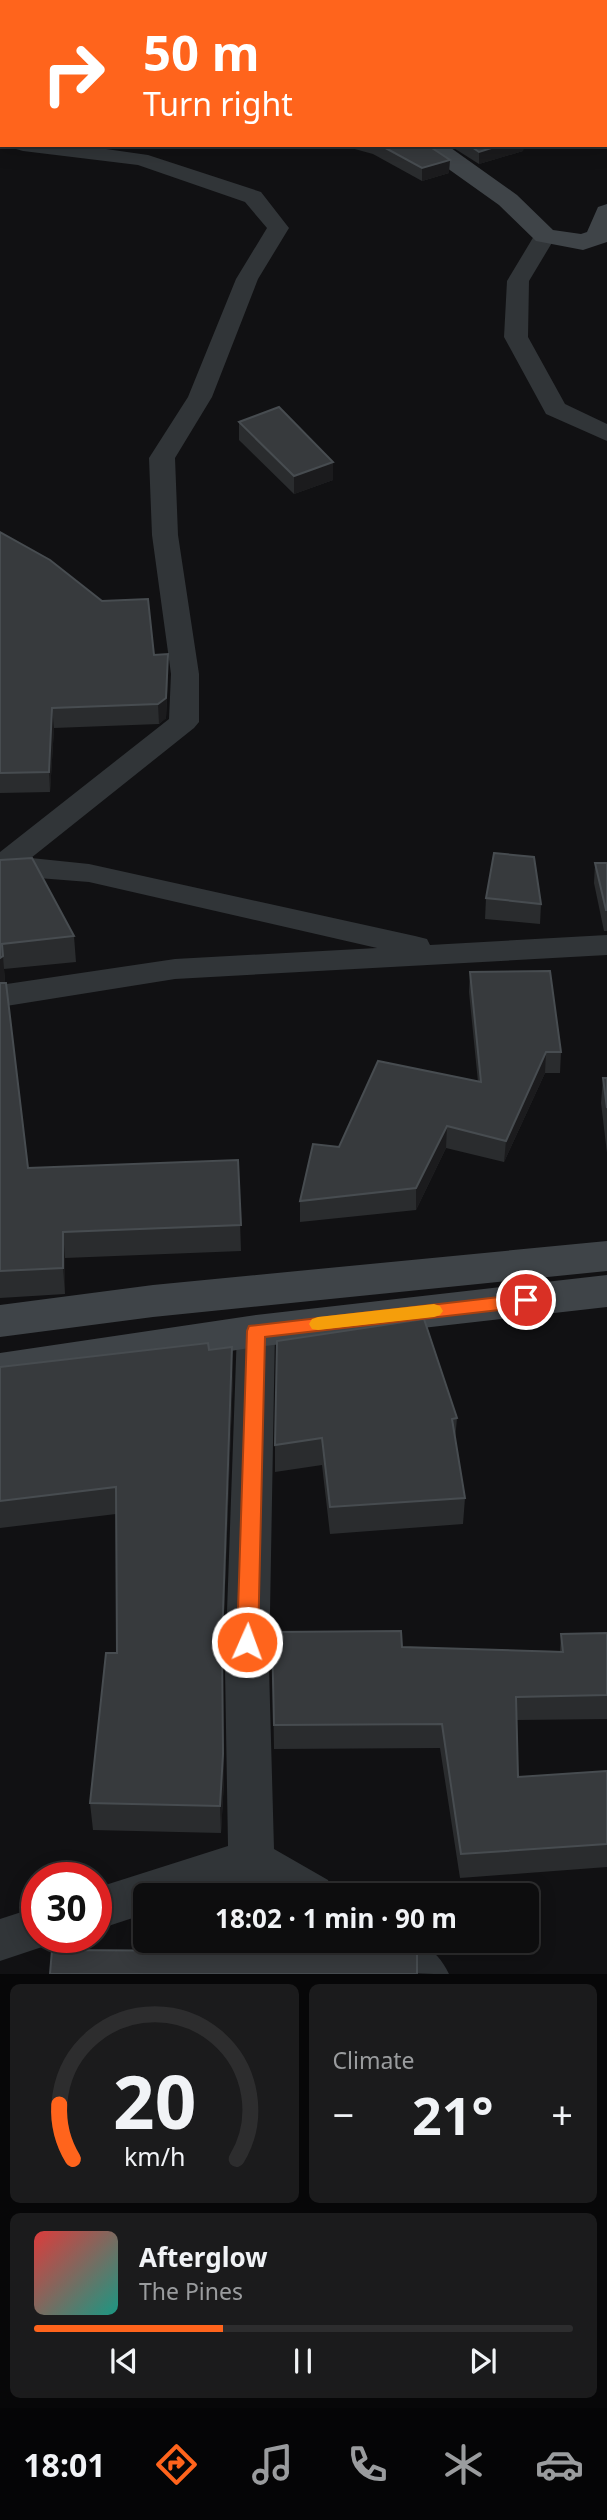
<!DOCTYPE html>
<html lang="en">
<head>
<meta charset="utf-8">
<style>
	:root { --surface:#0d0d0e; --page:#1b1b1c; --text:#f1f3f6; --muted:#9a9c9e; --line:#2d2d2e; --accent:#ff641c }
	body { margin:0; font-family:"Noto Sans",sans-serif; background:var(--page); color:var(--text); height:100vh; display:flex; flex-direction:column; font-size:26px; white-space:nowrap }
	* { box-sizing:border-box; margin:0 }
	p { font-size:23px; color:var(--muted) }
	.icon { flex:none; width:38px; height:38px; fill:none; stroke:currentColor; stroke-width:2; stroke-linecap:round; stroke-linejoin:round }
	.map { position:relative; height:1974px; overflow:hidden }
	.side { display:flex; flex-direction:column; gap:10px; padding:10px; background:#070708; flex:1 }
	.side>* { flex:none }
	.banner { position:absolute; left:0px; top:0px; width:607px; height:147px; box-shadow:0 4px 18px #0003,0 0 0 2px var(--line); background:#ff641c; color:#fff; overflow:hidden }
	.speed { position:absolute; left:21px; top:1862px; display:flex; gap:14px; font-size:35px; font-weight:700; text-align:center }
	.speed>* { display:grid; place-content:center; width:91px; height:91px; border-radius:50%; background:var(--surface); box-shadow:0 4px 18px #0003,0 0 0 2px var(--line); line-height:1 }
	.speed .limit { border:10px solid #d22; background:#fff; color:#111 }
	.pin { position:absolute; display:grid; place-items:center; width:60px; height:60px; color:#fff; margin:-30px; border:4px solid #fff; border-radius:50%; box-shadow:0 2px 7px #0007 }
	.me { position:absolute; width:77px; margin:-38px; rotate:2deg; stroke-linejoin:round; filter:drop-shadow(0 0 5px #0008) }
	.turn { display:flex; align-items:center; gap:24px; height:147px; padding:0 28px; font-size:32px }
	.turn .icon { width:91px; height:91px; stroke-width:2.5 }
	.turn b { display:block; font-size:49px; line-height:60px }
	.big { font-size:52px; font-weight:700; line-height:1.1 }
	.side .tile { flex:1; display:flex; flex-direction:column; justify-content:center; gap:10px; min-width:0; padding:0 24px; border-radius:10px; background:var(--page) }
	.side .dial { align-items:center; gap:0 }
	.dial svg { height:182px; overflow:visible; fill:none; stroke:var(--line); stroke-width:7; stroke-linecap:round; text-anchor:middle }
	.dial text { fill:var(--text); stroke:none }
	.song { display:flex; align-items:center; gap:21px }
	.cover { width:84px; height:84px; border-radius:10px; background:linear-gradient(135deg,hsl(0 70% 55%),hsl(170 70% 35%)) }
	.played { height:7px; border-radius:4px; background:linear-gradient(90deg,var(--accent) 35%,var(--line) 35%) }
	.keys { display:flex; justify-content:space-around; direction:ltr }
	.heat { display:flex; justify-content:space-between; align-items:center; font-size:38px; direction:ltr }
	.side .tiles { flex:1; display:grid; gap:10px; grid-template-columns:1fr 1fr }
	.tile:last-child { grid-column:span 2 }
	.trip { position:absolute; left:133px; top:1883px; width:406px; height:70px; border-radius:10px; background:var(--surface); box-shadow:0 4px 18px #0003,0 0 0 2px var(--line); font-weight:700; line-height:70px; text-align:center }
	.dock { display:flex; height:112px; justify-content:space-around; align-items:center; background:#050506; color:var(--muted) }
	.dock .icon { width:49px; height:49px }
	.dock .current { color:var(--accent) }
	.dock b { font-size:32px; color:var(--text) }
	.map>svg:first-child { display:block }
</style>
</head>
<body>
<div class="map">
<svg width="607" height="1974" viewBox="0 0 607 1974">
	<rect width="100%" height="100%" fill="#111113"/>
	<g fill="none" stroke-linecap="round" stroke-linejoin="round">
		<!-- street -->
		<g fill="#313538" fill-rule="evenodd">
			<polygon points="13,145 78,145 148,155 261,192 289,228 258,279 212,397 175,458 178,535 199,674 199,722 194,728 31,858 89,864 415,936 427,939 430,945 607,935 607,955 175,979 0,1007 0,985 175,959 377,948 89,882 0,875 0,852 169,719 171,674 152,535 149,458 188,397 236,279 267,228 245,202 138,165 23,151 16,149"/>
			<polygon points="545,229 553,231 556,236 529,281 528,337 565,404 607,424 607,441 546,414 504,337 507,281 537,231"/>
			<polygon points="256,1317 270,1321 275,1331 269,1668 274,1849 328,1880 334,1895 271,1895 247,1881 202,1895 145,1895 145,1914 96,1930 96,1888 228,1846 225,1668 237,1331 242,1321"/>
			<polygon points="37,1907 37,1937 56,1937 54,1943 0,1961 0,1919"/>
			<path d="M357 1941C396 1939 430 1933 449 1974 409 1974 377 1974 357 1941Z"/>
		</g>
		<!-- secondary -->
		<g fill="#3f4448" fill-rule="evenodd">
			<polygon points="411,145 444,145 451,148 517,195 553,230 581,234 587,232 598,207 607,204 607,242 583,250 536,241 499,205 433,158 414,150"/>
			<polygon points="607,1241 607,1271 153,1317 0,1337 0,1305 153,1285"/>
			<polygon points="607,1275 607,1307 256,1347 0,1387 0,1353 256,1315"/>
		</g>
	</g>
	<!-- wall -->
	<g fill="#2a2c2e">
		<polygon points="42,0 607,0 607,51 606,52 606,2 43,2"/>
		<polygon points="0,17 2,17 2,53 0,52"/>
		<rect x="0" y="56" width="2" height="36"/>
		<polygon points="340,145 427,145 449,173 422,181 373,154"/>
		<polygon points="449,145 524,145 523,151 479,164"/>
		<polygon points="239,422 333,480 294,494 239,440"/>
		<polygon points="0,532 154,655 168,654 168,673 166,718 159,724 54,728 50,792 0,793"/>
		<polygon points="0,860 74,936 76,962 4,969 5,982 1,983 28,1168 238,1160 241,1251 65,1258 65,1294 0,1298"/>
		<polygon points="595,863 607,863 607,931 604,931 594,883"/>
		<polygon points="486,898 541,904 540,924 485,919"/>
		<polygon points="470,972 561,1052 560,1073 545,1073 504,1162 446,1148 416,1210 300,1222 300,1201 339,1147 478,1082 469,992"/>
		<polygon points="603,1078 607,1078 607,1153 601,1103"/>
		<polygon points="209,1350 233,1374 222,1668 224,1781 221,1833 93,1830 90,1803 117,1653 116,1514 0,1528 0,1367"/>
		<polygon points="457,1418 455,1440 465,1498 463,1524 330,1534 322,1465 275,1472 275,1445"/>
		<polygon points="272,1632 402,1647 560,1651 561,1634 607,1633 607,1719 517,1720 518,1777 607,1771 607,1867 460,1878 440,1748 274,1749"/>
	</g>
	<!-- shaded-wall -->
	<g fill="#1b1b1d">
		<polygon points="606,40 607,40 607,51 606,52"/>
		<polygon points="501,145 524,145 523,151 479,164 479,152"/>
		<polygon points="450,160 449,173 422,181 422,168"/>
		<polygon points="333,462 333,480 294,494 294,476"/>
		<polygon points="168,654 168,673 166,718 159,724 158,704"/>
		<polygon points="52,708 54,728 50,792 49,772"/>
		<polygon points="3,956 5,982 0,984 0,958"/>
		<polygon points="546,1052 545,1073 504,1162 506,1141"/>
		<polygon points="447,1126 446,1148 416,1210 416,1188"/>
		<polygon points="63,1232 65,1258 65,1294 63,1268"/>
		<polygon points="232,1347 233,1374 222,1668 224,1781 221,1833 220,1806 222,1641"/>
	</g>
	<!-- building -->
	<g fill="#373a3d" stroke="#474c50" stroke-width="2">
		<polygon points="51,0 104,0 104,2 53,2"/>
		<polygon points="119,0 607,0 607,40 606,40 606,2 124,2"/>
		<polygon points="0,17 2,17 2,40 0,39"/>
		<rect x="0" y="56" width="2" height="21"/>
		<polygon points="380,145 427,145 432,148 450,160 422,168"/>
		<polygon points="469,145 501,145 479,152"/>
		<polygon points="279,407 333,462 294,476 239,422"/>
		<polygon points="0,532 50,560 102,601 148,599 154,655 168,654 166,698 158,704 52,708 49,772 0,773"/>
		<polygon points="494,853 534,857 541,904 486,898"/>
		<polygon points="32,858 74,936 2,944 3,956 0,958 0,860"/>
		<polygon points="595,863 607,863 607,910 606,910"/>
		<polygon points="550,971 561,1052 546,1052 506,1141 447,1126 416,1188 300,1201 313,1144 339,1147 378,1061 481,1082 470,972"/>
		<polygon points="0,983 6,983 28,1168 238,1160 241,1225 63,1232 63,1268 0,1271"/>
		<polygon points="603,1078 607,1078 607,1108"/>
		<polygon points="424,1319 457,1418 452,1419 465,1498 330,1507 322,1438 275,1445 277,1341"/>
		<polygon points="208,1343 209,1350 232,1347 222,1641 223,1754 220,1806 90,1803 106,1653 117,1653 116,1487 0,1501 0,1367"/>
		<polygon points="401,1631 402,1647 563,1652 561,1634 607,1633 607,1695 516,1697 518,1777 607,1771 607,1844 461,1854 442,1724 274,1725 272,1632"/>
		<polygon points="240,1941 388,1941 417,1948 417,1974 50,1974 52,1950 240,1951"/>
	</g>
	<!-- route -->
	<polygon fill="#ff641c" stroke="#a64112" stroke-width="2" points="526,1294 532,1296 535,1300 532,1305 526,1307 265,1337 258,1642 255,1648 247,1650 240,1648 237,1642 247,1331 249,1326"/>
	<!-- slow -->
	<polygon fill="#f59e0b" points="434,1304 440,1306 443,1311 440,1315 434,1317 318,1330 312,1329 309,1324 312,1319 318,1317"/>
</svg>
<div class="speed"><div class="limit">30</div></div>
<div class="pin" style="left:526px;top:1300px;background:#d93025"><svg class="icon" aria-label="arrive" viewBox="0 0 24 24"><path d="M6 21V4h12l-3 4 3 4H6"/></svg></div>
<svg class="me" style="left:247px;top:1642px" viewBox="-20 -20 40 40"><circle r="17" fill="#ff641c" stroke="#fff" stroke-width="3"/><path d="M0-11L8 9 0 5-8 9z" fill="#fff"/></svg>
<div class="trip">18:02 · 1 min · 90 m</div>
<div class="banner">
<div class="turn"><svg class="icon" aria-label="right" viewBox="0 0 24 24"><path d="M7 20v-9h11M14 6l5 5-5 5"/></svg><div><b>50 m</b>Turn right</div></div>
</div>
</div>
<section class="side">
<div class="tiles">
<div class="tile dial"><svg viewBox="0 0 100 80">
<path d="M14 69A42 42 0 1 1 86 69"/>
<path d="M14 69A42 42 0 0 1 8 45" stroke="#ff641c"/>
<text x="50" y="56" font-size="32" font-weight="700">20</text>
<text x="50" y="72" font-size="11">km/h</text>
</svg></div>
<div class="tile"><p>Climate</p>
<div class="heat"><a>−</a><b class="big">21°</b><a>+</a></div>
</div>
<div class="tile">
<div class="song"><i class="cover"></i><div><b>Afterglow</b><p>The Pines</p></div></div>
<div class="played"></div>
<div class="keys"><svg class="icon" aria-label="previous" viewBox="0 0 24 24"><path d="M18 5L8 12l10 7zM5 5v14"/></svg><svg class="icon" aria-label="pause" viewBox="0 0 24 24"><path d="M8 5v14M16 5v14"/></svg><svg class="icon" aria-label="next" viewBox="0 0 24 24"><path d="M6 5l10 7-10 7zM19 5v14"/></svg></div>
</div>
</div>
</section>
<nav class="dock">
<b>18:01</b>
<svg class="icon current" aria-label="directions" viewBox="0 0 24 24"><path d="M12 3l9 9-9 9-9-9zM9 14v-3h6M13 9l2 2-2 2"/></svg>
<svg class="icon" aria-label="music" viewBox="0 0 24 24"><path d="M9 18V5l10-2v13"/><circle cx="6" cy="18" r="3"/><circle cx="16" cy="16" r="3"/></svg>
<svg class="icon" aria-label="phone" viewBox="0 0 24 24"><path d="M5 4h4l2 5-3 2q2 4 5 5l2-3 5 2v4C11 20 4 13 5 4z"/></svg>
<svg class="icon" aria-label="climate" viewBox="0 0 24 24"><path d="M12 3v18M4 7l16 10M4 17L20 7"/></svg>
<svg class="icon" aria-label="car" viewBox="0 0 24 24"><path d="M5 17H2v-5l4-1 3-4h7l3 4 3 1v5h-3M9 17h6M6 11h13"/><circle cx="7" cy="17" r="2"/><circle cx="17" cy="17" r="2"/></svg>
</nav>
</body>
</html>
